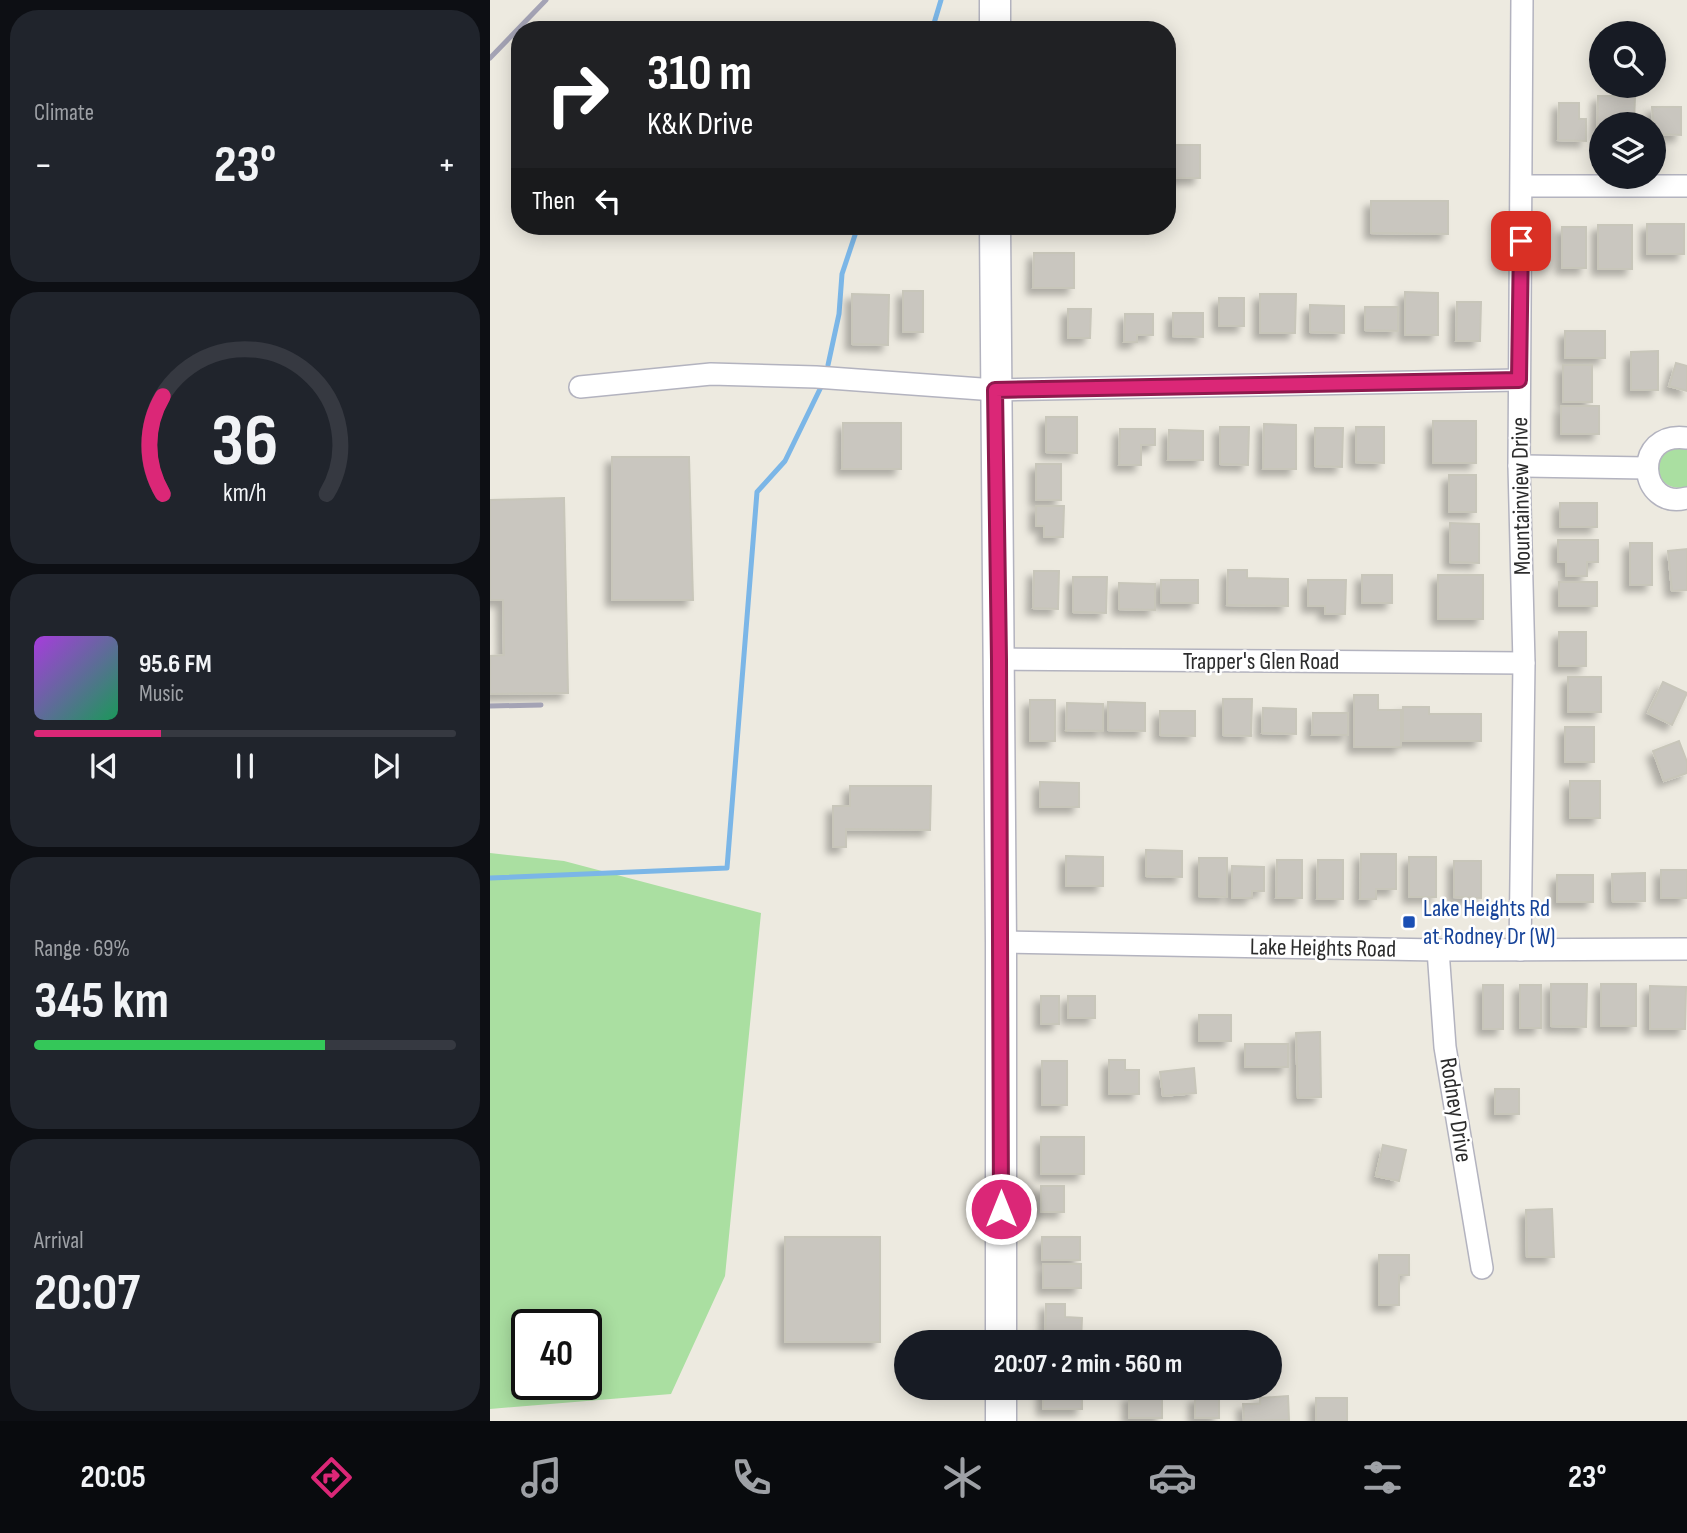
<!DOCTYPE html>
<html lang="en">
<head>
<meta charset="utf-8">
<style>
	:root { --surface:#171b24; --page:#20242c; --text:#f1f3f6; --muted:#9ea1a6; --line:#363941; --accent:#db2777 }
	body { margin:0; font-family:"Sofia Sans Condensed",sans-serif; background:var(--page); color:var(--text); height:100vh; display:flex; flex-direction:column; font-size:26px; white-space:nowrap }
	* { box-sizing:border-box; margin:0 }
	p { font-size:23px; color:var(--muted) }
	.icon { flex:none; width:38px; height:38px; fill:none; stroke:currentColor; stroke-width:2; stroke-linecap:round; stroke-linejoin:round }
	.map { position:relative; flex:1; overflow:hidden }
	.side { display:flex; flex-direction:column; gap:10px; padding:10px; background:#0d0f14; width:490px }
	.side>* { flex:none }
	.guide { position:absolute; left:21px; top:21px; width:665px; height:214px; border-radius:28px; box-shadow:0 4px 18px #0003; background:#202124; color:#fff; overflow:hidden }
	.tools { position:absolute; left:1099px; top:21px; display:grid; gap:14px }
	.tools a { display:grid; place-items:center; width:77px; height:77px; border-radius:50%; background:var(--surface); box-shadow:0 4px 18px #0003; font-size:35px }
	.speed { position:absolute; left:21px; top:1309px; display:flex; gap:14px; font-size:35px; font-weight:700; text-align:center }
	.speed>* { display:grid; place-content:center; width:91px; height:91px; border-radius:50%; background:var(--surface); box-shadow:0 4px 18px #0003; line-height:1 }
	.speed .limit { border:4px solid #111; border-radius:10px; background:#fff; color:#111 }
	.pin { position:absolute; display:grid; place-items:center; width:60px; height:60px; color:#fff; margin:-30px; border-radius:14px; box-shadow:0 4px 10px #0006 }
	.me { position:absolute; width:77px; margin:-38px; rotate:0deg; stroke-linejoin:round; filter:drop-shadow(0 0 5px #0008) }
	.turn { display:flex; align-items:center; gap:24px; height:147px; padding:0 21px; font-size:32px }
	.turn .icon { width:91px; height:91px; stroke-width:2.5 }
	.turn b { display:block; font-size:49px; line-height:60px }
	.then { display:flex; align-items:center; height:66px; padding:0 21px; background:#0003; gap:14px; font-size:26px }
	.big { font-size:52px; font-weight:700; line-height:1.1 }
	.side .widget { flex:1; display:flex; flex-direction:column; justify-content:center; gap:10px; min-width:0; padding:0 24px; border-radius:28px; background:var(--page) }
	.side .dial { align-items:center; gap:0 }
	.dial svg { height:182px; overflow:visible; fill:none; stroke:var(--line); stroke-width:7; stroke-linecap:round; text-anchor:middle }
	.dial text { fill:var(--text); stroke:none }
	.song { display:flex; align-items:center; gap:21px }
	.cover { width:84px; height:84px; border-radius:10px; background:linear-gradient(135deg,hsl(280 70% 55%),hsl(150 70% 35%)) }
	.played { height:7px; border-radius:4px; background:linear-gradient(90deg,var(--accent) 30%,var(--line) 30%) }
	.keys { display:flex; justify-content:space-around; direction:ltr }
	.heat { display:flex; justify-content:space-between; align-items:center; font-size:38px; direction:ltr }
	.charge { height:10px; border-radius:5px; background:linear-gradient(90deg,#34c759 69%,var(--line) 0) }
	.trip { position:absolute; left:404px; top:1330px; width:388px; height:70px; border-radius:35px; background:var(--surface); box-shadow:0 4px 18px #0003; font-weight:700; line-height:70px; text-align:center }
	.tab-bar { display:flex; height:112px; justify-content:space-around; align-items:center; background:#090b0e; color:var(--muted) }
	.tab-bar .icon { width:49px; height:49px }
	.tab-bar .current { color:var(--accent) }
	.tab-bar b { font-size:32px; color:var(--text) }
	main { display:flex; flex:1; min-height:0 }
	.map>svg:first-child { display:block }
</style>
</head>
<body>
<main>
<section class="side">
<div class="widget"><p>Climate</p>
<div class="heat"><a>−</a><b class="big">23°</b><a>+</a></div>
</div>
<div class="widget dial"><svg viewBox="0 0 100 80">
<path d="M14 69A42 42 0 1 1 86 69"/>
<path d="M14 69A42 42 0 0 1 14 26" stroke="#db2777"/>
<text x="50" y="56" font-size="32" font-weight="700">36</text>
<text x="50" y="72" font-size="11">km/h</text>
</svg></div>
<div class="widget">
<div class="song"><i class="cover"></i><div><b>95.6 FM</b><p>Music</p></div></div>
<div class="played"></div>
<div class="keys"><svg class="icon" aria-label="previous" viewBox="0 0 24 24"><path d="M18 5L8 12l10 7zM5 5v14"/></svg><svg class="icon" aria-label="pause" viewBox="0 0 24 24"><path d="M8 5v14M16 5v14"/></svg><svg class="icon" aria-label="next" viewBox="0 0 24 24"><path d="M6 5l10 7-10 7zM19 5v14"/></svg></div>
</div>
<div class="widget"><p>Range · 69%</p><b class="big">345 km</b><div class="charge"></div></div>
<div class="widget"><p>Arrival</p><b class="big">20:07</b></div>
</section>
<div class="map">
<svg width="1197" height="1421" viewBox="0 0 1197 1421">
	<defs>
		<filter id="shadow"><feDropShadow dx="-6" dy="6" stdDeviation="3.5" flood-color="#0004"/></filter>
	</defs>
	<rect width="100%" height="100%" fill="#edeae0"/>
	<!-- green -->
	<g fill="#aadfa1" fill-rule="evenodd">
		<path d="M1182 447 1197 448V487C1181 492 1159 477 1169 459 1172 454 1177 451 1182 447Z"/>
		<path d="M0 853 74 861 271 913 235 1276 181 1394 0 1409ZM37 1325H96V1384H37Z"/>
	</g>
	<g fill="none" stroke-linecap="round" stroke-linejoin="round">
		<!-- stream -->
		<g stroke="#7bb6e7" stroke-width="5">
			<polyline points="442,30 451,0"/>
			<polyline points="338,365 349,314 352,274 368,226"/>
			<polyline points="0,878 237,868 267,492 295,461 331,387"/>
		</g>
	</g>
	<!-- building -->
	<g fill="#c9c6bf" stroke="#c8c6ba" stroke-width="2" filter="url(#shadow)">
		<polygon points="1108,96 1145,96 1144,124 1111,124 1111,135 1107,135"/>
		<polygon points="1069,103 1089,103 1089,119 1096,119 1096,141 1068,140"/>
		<polygon points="1162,107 1191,107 1191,135 1164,134"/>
		<rect x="677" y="145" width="33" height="33"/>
		<polygon points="881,201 958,201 958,234 881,233"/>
		<rect x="1157" y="224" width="37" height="30"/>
		<rect x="1108" y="225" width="34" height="44"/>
		<rect x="1072" y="227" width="24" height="41"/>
		<polygon points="544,253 584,253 584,288 543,288"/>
		<rect x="413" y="291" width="20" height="41"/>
		<polygon points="915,292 948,293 948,335 915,335"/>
		<polygon points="362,294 399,295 398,345 362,344"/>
		<polygon points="770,294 806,294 805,333 770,333"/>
		<rect x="729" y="298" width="25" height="28"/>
		<polygon points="967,302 991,302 990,341 966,341"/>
		<polygon points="820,305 854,306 854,333 820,332"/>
		<polygon points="875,307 908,307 908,331 875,330"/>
		<polygon points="578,309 601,309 600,338 578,338"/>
		<polygon points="683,313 713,313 713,337 683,336"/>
		<polygon points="635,314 663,314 663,335 647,335 647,342 634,342"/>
		<rect x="1075" y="331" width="40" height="27"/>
		<polygon points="1168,351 1168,390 1141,390 1141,352"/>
		<polygon points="1186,363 1197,366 1197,391 1179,386"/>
		<rect x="1073" y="365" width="29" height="37"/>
		<rect x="1071" y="406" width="38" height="28"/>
		<polygon points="556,417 587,417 587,453 556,452"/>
		<rect x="943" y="421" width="43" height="42"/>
		<polygon points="353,423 411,423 411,469 352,469"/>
		<polygon points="774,424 806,425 806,469 773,469"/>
		<polygon points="730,427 759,427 758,465 730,464"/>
		<polygon points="866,427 894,427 894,463 866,462"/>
		<polygon points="825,428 853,428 852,467 825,466"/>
		<polygon points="630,429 665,429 665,445 651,445 651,465 629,465"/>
		<polygon points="679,430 713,431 713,460 678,460"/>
		<polygon points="122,457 199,457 203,600 122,600"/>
		<rect x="546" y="464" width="25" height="36"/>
		<rect x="959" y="475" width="27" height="37"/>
		<polygon points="74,498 78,693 0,694 0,656 14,655 13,600 0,600 0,500"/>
		<rect x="1070" y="503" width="37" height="24"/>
		<polygon points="546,506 574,506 573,537 554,537 554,526 546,526"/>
		<polygon points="960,523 989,524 989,563 960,562"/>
		<polygon points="1068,540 1108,540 1108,562 1097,562 1097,576 1076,576 1076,562 1068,562"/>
		<rect x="1140" y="543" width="22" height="42"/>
		<polygon points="1197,549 1197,590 1182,591 1178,551"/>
		<polygon points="738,570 757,570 757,578 798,579 798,606 737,605"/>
		<polygon points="544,571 569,571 568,609 543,608"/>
		<rect x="872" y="575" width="30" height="28"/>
		<rect x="948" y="575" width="45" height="44"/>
		<polygon points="583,577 617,577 616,613 583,612"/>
		<rect x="671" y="580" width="37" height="23"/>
		<polygon points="818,580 856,580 855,614 835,614 835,606 818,606"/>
		<rect x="1069" y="582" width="38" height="24"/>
		<polygon points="629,583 665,584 665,610 629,609"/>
		<rect x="1069" y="632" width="27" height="34"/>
		<rect x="1078" y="677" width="33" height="35"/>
		<polygon points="1173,682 1197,693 1182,725 1158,713"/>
		<polygon points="864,695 888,695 888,710 911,710 911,747 864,747"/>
		<polygon points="733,699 762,699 761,736 733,735"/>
		<rect x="540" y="700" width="25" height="41"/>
		<polygon points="618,702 655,703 655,731 618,730"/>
		<polygon points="577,703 613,704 613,731 576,730"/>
		<polygon points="913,707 939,707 939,714 991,714 991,741 913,741"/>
		<polygon points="773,708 806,709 806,734 772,733"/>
		<polygon points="670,711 705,711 705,736 670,735"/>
		<polygon points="823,713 858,713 858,735 822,735"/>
		<rect x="1075" y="727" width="29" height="35"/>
		<polygon points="1189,741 1197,762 1197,773 1174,781 1163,751"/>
		<rect x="1080" y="781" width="30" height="37"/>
		<polygon points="550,782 589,783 589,807 550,807"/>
		<polygon points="360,786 441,786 440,830 356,829 356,847 343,847 343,806 360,806"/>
		<polygon points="656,850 692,851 692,877 656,876"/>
		<polygon points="871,854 906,854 906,889 886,889 886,899 870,899"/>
		<polygon points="576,856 613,857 613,886 576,886"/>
		<rect x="919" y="857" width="27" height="40"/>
		<polygon points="709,858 737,858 737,897 709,896"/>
		<polygon points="787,860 812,860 812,898 786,898"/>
		<polygon points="828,860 853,860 853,899 827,899"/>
		<polygon points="964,861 991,861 991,898 964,897"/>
		<polygon points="742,866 774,867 774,891 762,891 762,898 742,898"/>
		<rect x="1171" y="870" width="26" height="28"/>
		<polygon points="1155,873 1155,901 1123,902 1122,874"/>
		<rect x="1067" y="875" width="36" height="27"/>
		<polygon points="1061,984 1097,984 1096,1027 1061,1026"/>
		<rect x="1111" y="984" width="35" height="42"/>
		<rect x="993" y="985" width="20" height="44"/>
		<rect x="1030" y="985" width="21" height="43"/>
		<polygon points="1160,986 1196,987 1195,1029 1160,1029"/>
		<rect x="551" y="996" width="18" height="28"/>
		<rect x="578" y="996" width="27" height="22"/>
		<rect x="709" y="1015" width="32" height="26"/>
		<polygon points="830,1032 831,1097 808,1098 806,1033"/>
		<rect x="755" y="1044" width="43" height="23"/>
		<polygon points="619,1060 635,1060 635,1070 649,1070 649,1094 619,1094"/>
		<rect x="552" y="1061" width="25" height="44"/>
		<polygon points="704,1068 706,1093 673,1096 670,1072"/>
		<rect x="1005" y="1089" width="24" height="25"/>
		<rect x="551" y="1137" width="43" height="37"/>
		<polygon points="893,1145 916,1150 909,1181 886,1176"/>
		<rect x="551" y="1186" width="23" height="26"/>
		<polygon points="1062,1209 1064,1257 1037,1257 1036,1210"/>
		<rect x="295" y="1237" width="95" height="105"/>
		<rect x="552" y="1237" width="38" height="23"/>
		<polygon points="889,1255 919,1255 919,1275 909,1275 909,1305 889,1305"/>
		<rect x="553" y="1264" width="38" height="24"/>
		<polygon points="556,1304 575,1304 575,1317 592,1318 591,1342 555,1342"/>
		<rect x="553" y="1388" width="39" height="21"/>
		<rect x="639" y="1395" width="33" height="23"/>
		<polygon points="798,1396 799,1420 754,1421 753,1404 770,1404 770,1398"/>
		<rect x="705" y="1397" width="24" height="21"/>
		<rect x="826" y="1398" width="31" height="23"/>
	</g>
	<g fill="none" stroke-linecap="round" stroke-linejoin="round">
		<!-- street casing -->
		<g stroke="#b3b3bf" stroke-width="24">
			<g id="street">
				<polyline points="1032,186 1197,186"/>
				<polyline points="90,387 221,374 326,377 505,390 1029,380"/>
				<path d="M1197 438C1141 430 1148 511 1197 498"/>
				<polyline points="1029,466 1156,468"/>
				<polyline points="509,659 1034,663"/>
				<polyline points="511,942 948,950 1197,949"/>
				<polyline points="948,950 955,1047 992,1268"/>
				<polyline points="1030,950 1034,663 1029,466 1032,0"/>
			</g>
		</g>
		<!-- secondary casing -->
		<g stroke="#b3b3bf" stroke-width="33">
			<g id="secondary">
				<polyline points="505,30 505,0"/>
				<polyline points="505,226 511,942 511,1342"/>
				<polyline points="511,1388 511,1421"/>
			</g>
		</g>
		<!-- street -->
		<use href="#street" stroke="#fff" stroke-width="21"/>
		<!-- secondary -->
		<use href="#secondary" stroke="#fff" stroke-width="30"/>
		<!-- rail -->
		<g stroke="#a4a3b5" stroke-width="5">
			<polyline points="0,58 56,0"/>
			<polyline points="0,706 51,705"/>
		</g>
	</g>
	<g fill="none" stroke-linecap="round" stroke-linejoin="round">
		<!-- route casing -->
		<g stroke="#8e194d" stroke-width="18">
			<polyline id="route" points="511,1209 509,659 505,390 1029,380 1031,241"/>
		</g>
		<!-- route -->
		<use href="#route" stroke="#db2777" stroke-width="12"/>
	</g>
	<!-- markers -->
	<rect fill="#1a4fb4" stroke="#fff" stroke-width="2.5" x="912" y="915" width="14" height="14" rx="3.5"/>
	<g text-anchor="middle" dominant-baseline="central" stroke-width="5" stroke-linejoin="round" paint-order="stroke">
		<!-- street labels -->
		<g font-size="24" fill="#2c2c2c" stroke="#fff">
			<text transform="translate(1031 496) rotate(-91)">Mountainview Drive</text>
			<text x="771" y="661">Trapper's Glen Road</text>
			<text transform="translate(833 948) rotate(1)">Lake Heights Road</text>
			<text transform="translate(966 1110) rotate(81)">Rodney Drive</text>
		</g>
		<!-- transit labels -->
		<g font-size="24" fill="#164399" stroke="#fff" text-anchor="start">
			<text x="933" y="908">Lake Heights Rd<tspan x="933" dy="28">at Rodney Dr (W)</tspan></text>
		</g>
	</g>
</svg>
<div class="tools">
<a><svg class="icon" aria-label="search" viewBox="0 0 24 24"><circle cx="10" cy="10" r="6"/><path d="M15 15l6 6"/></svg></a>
<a><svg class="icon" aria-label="layers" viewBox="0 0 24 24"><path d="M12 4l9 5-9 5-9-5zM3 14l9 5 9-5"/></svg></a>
</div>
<div class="speed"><div class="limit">40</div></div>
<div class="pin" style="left:1031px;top:241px;background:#d93025"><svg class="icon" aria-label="arrive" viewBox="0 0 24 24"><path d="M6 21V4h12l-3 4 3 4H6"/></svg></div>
<svg class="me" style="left:511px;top:1209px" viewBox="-20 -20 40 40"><circle r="17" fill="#db2777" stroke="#fff" stroke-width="3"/><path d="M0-11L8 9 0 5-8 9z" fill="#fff"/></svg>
<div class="trip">20:07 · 2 min · 560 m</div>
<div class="guide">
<div class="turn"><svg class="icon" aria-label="right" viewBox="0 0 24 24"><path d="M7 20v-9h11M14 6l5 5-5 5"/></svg><div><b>310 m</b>K&amp;K Drive</div></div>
<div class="then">Then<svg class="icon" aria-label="left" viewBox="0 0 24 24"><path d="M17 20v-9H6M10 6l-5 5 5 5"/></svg></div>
</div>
</div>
</main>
<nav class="tab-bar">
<b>20:05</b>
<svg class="icon current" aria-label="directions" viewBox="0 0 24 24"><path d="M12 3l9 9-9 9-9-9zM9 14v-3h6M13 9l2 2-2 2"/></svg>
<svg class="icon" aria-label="music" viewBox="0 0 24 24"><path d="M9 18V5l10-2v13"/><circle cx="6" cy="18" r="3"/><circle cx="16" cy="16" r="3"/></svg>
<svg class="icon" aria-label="phone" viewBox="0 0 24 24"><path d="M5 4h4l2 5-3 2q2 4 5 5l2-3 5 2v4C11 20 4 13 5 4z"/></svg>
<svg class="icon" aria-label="climate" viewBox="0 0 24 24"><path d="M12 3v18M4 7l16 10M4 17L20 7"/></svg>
<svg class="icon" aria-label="car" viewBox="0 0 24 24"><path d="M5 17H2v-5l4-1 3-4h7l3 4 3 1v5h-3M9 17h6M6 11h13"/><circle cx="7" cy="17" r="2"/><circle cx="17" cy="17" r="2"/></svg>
<svg class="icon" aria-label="filters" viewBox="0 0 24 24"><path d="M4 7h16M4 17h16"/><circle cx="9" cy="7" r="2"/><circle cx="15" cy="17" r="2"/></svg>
<b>23°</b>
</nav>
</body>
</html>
